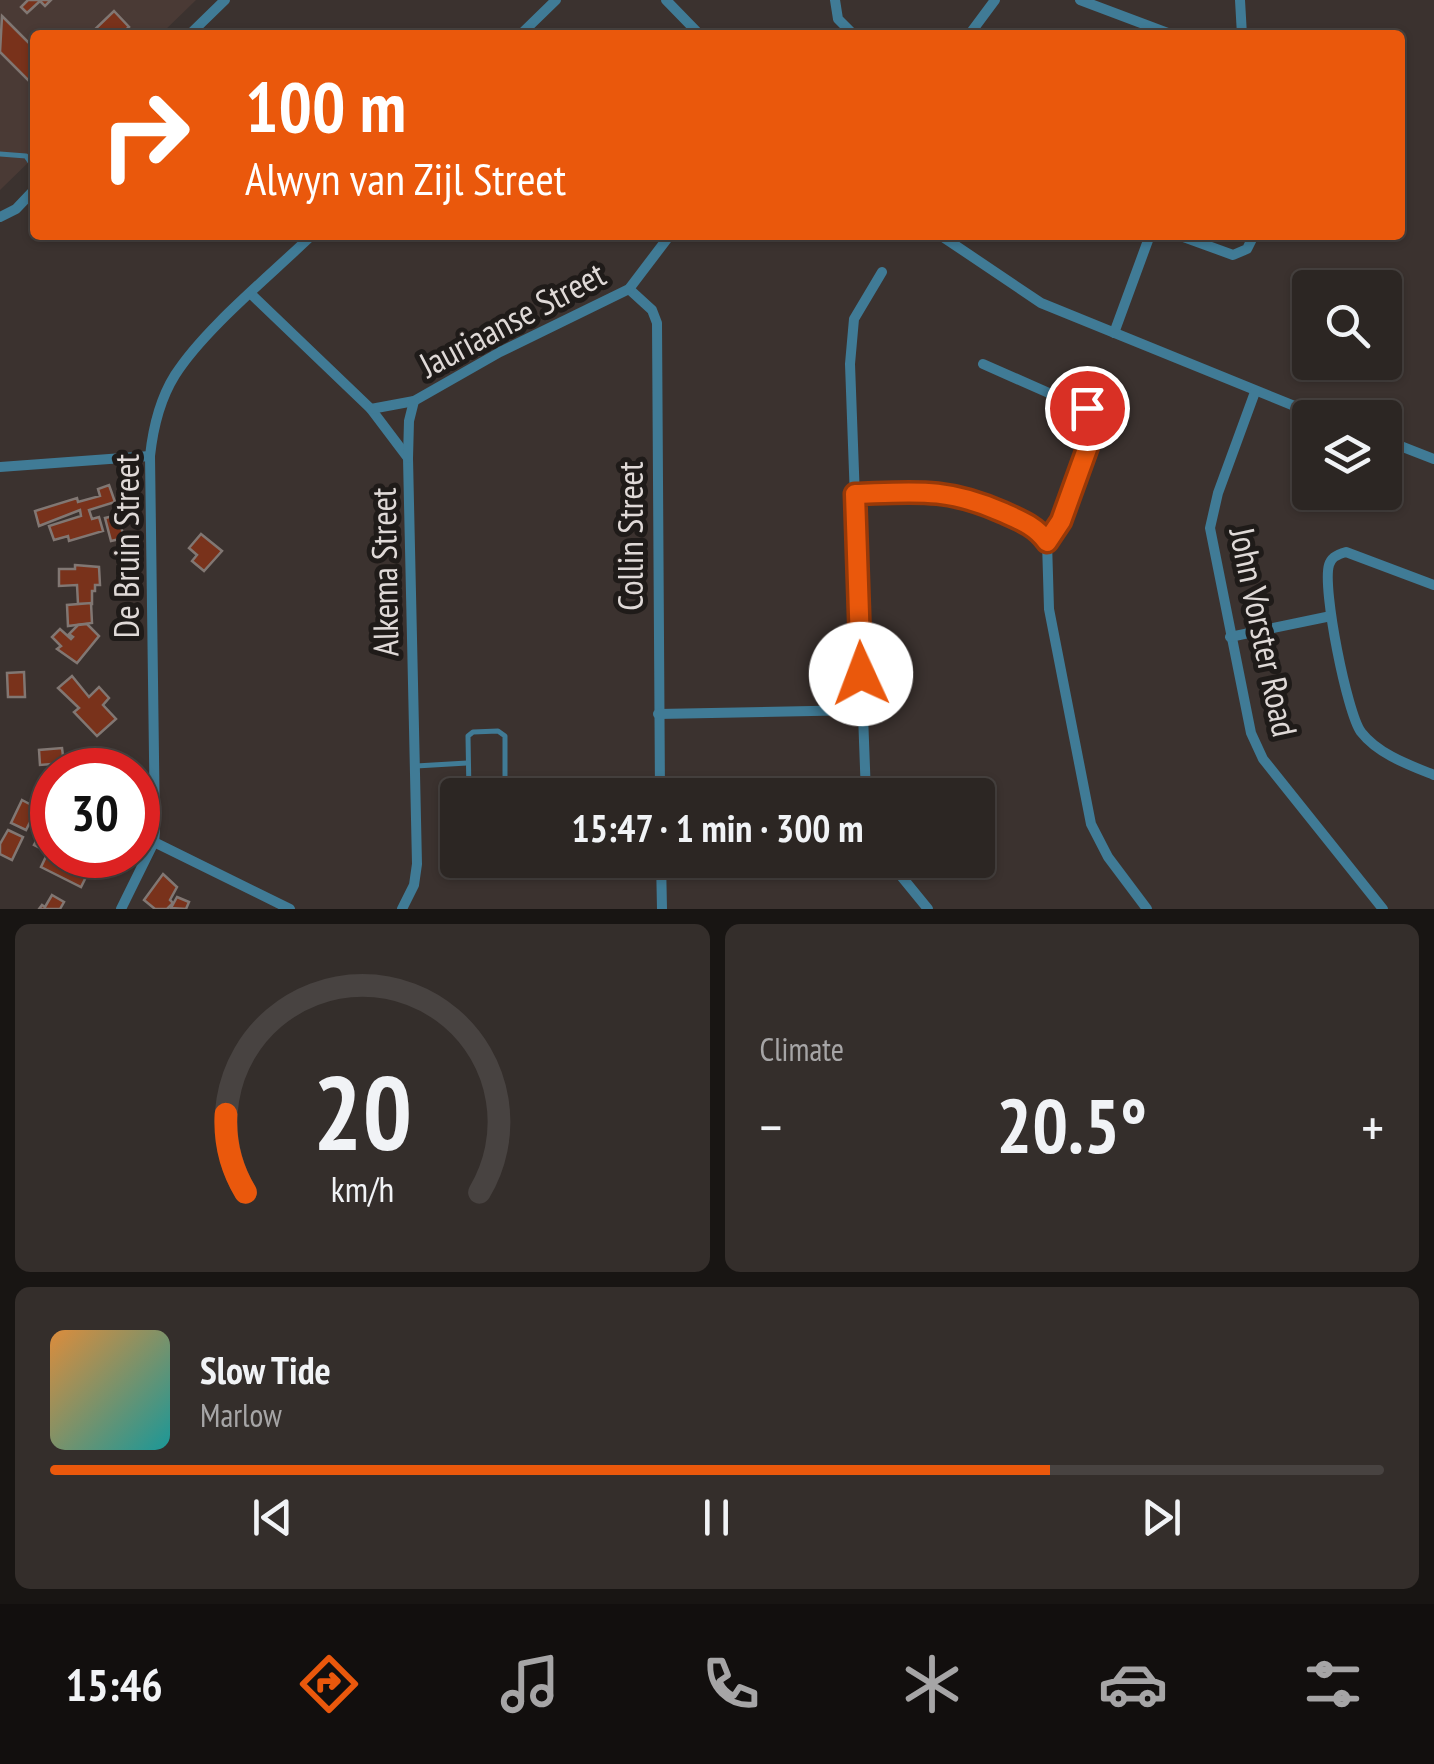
<!DOCTYPE html>
<html lang="en">
<head>
<meta charset="utf-8">
<style>
	:root { --surface:#2c2623; --page:#342e2b; --text:#f1f3f6; --muted:#a6a5a6; --line:#484341; --accent:#ea580c }
	body { margin:0; font-family:"PT Sans Narrow",sans-serif; background:var(--page); color:var(--text); height:100vh; display:flex; flex-direction:column; font-size:38px; white-space:nowrap }
	* { box-sizing:border-box; margin:0 }
	p { font-size:32px; color:var(--muted) }
	.icon { flex:none; width:55px; height:55px; fill:none; stroke:currentColor; stroke-width:2; stroke-linecap:round; stroke-linejoin:round }
	.map { position:relative; height:909px; overflow:hidden }
	.details { display:flex; flex-direction:column; gap:15px; padding:15px; background:#181513; flex:1 }
	.details>* { flex:none }
	.top-card { position:absolute; left:30px; top:30px; width:1375px; height:210px; border-radius:10px; box-shadow:0 2px 8px #0004,0 0 0 2px var(--line); background:#ea580c; color:#fff; overflow:hidden }
	.fabs { position:absolute; left:1292px; top:270px; display:grid; gap:20px }
	.fabs a { display:grid; place-items:center; width:110px; height:110px; border-radius:10px; background:var(--surface); box-shadow:0 2px 8px #0004,0 0 0 2px var(--line); font-size:50px }
	.speed { position:absolute; left:30px; top:748px; display:flex; gap:20px; font-size:50px; font-weight:700; text-align:center }
	.speed>* { display:grid; place-content:center; width:130px; height:130px; border-radius:50%; background:var(--surface); box-shadow:0 2px 8px #0004,0 0 0 2px var(--line); line-height:1 }
	.speed .limit { border:15px solid #d22; background:#fff; color:#111 }
	.pin { position:absolute; display:grid; place-items:center; width:85px; height:85px; color:#fff; margin:-42px; border:5px solid #fff; border-radius:50%; box-shadow:0 2px 10px #0007 }
	.me { position:absolute; width:110px; margin:-55px; rotate:358deg; stroke-linejoin:round; filter:drop-shadow(0 0 8px #0008) }
	.turn { display:flex; align-items:center; gap:35px; height:210px; padding:0 50px; font-size:45px }
	.turn .icon { width:130px; height:130px; stroke-width:2.5 }
	.turn b { display:block; font-size:70px; line-height:85px }
	.big { font-size:75px; font-weight:600; line-height:1.1 }
	.details .tile { flex:1; display:flex; flex-direction:column; justify-content:center; gap:15px; min-width:0; padding:0 35px; border-radius:15px; background:var(--page) }
	.details .dial { align-items:center; gap:0 }
	.dial svg { height:260px; overflow:visible; fill:none; stroke:var(--line); stroke-width:7; stroke-linecap:round; text-anchor:middle }
	.dial text { fill:var(--text); stroke:none }
	.song { display:flex; align-items:center; gap:30px }
	.cover { width:120px; height:120px; border-radius:15px; background:linear-gradient(135deg,hsl(30 70% 55%),hsl(180 70% 35%)) }
	.played { height:10px; border-radius:5px; background:linear-gradient(90deg,var(--accent) 75%,var(--line) 75%) }
	.keys { display:flex; justify-content:space-around; direction:ltr }
	.heat { display:flex; justify-content:space-between; align-items:center; font-size:55px; direction:ltr }
	.details .tiles { flex:1; display:grid; gap:15px; grid-template-columns:1fr 1fr }
	.tile:last-child { grid-column:span 2 }
	.trip { position:absolute; left:440px; top:778px; width:555px; height:100px; border-radius:10px; background:var(--surface); box-shadow:0 2px 8px #0004,0 0 0 2px var(--line); font-weight:600; line-height:100px; text-align:center }
	.menu { display:flex; height:160px; justify-content:space-around; align-items:center; background:#120f0e; color:var(--muted) }
	.menu .icon { width:70px; height:70px }
	.menu .on { color:var(--accent) }
	.menu b { font-size:45px; color:var(--text) }
	.map>svg:first-child { display:block }
</style>
</head>
<body>
<div class="map">
<svg width="1434" height="909" viewBox="0 0 1434 909">
	<rect width="100%" height="100%" fill="#3b322f"/>
	<!-- built -->
	<polygon fill="#4a3a35" points="0,0 196,0 160,35 35,35 35,156 0,190"/>
	<!-- building -->
	<g fill="#79321b" stroke="#817773" stroke-width="2.5">
		<polygon points="28,0 51,0 45,6 40,1 27,13 21,7"/>
		<polygon points="114,11 129,27 120,35 89,35"/>
		<polygon points="2,16 35,49 35,75 29,81 0,52"/>
		<polygon points="109,485 115,502 89,510 92,519 99,517 103,531 69,541 68,536 54,540 49,526 81,516 80,510 39,526 35,511 77,498 78,502 100,496 98,489"/>
		<polygon points="118,515 124,538 111,541 105,518"/>
		<polygon points="201,534 222,551 204,571 192,561 197,555 189,548"/>
		<polygon points="75,565 99,567 100,585 95,585 95,591 92,591 92,604 78,604 77,585 59,586 59,569 75,569"/>
		<polygon points="91,603 92,623 68,626 67,605"/>
		<polygon points="87,624 99,636 77,663 57,649 61,646 52,637 60,629 71,639 73,637 69,634 78,625"/>
		<polygon points="24,672 25,697 8,697 7,673"/>
		<polygon points="72,676 89,697 99,687 109,698 103,705 116,719 97,736 74,712 79,708 58,688"/>
		<polygon points="62,748 64,763 40,765 39,750"/>
		<polygon points="76,753 89,764 83,770 70,769 74,765 70,761"/>
		<polygon points="108,755 125,769 124,770 96,770"/>
		<polygon points="22,800 37,808 26,830 11,823"/>
		<polygon points="44,813 52,817 52,829 42,849 34,845 41,832 35,829"/>
		<polygon points="8,830 23,837 12,860 0,854 0,844"/>
		<polygon points="52,844 52,855 59,855 55,863 70,871 78,855 97,855 81,887 41,867"/>
		<polygon points="163,874 177,887 170,900 173,903 167,909 155,909 144,900"/>
		<polygon points="52,895 64,902 60,909 39,909 42,905 45,907"/>
		<polygon points="177,897 189,902 186,909 171,908"/>
	</g>
	<g fill="none" stroke-linecap="round" stroke-linejoin="round">
		<!-- lane -->
		<g stroke="#407b96" stroke-width="5">
			<polyline points="0,154 26,156 35,169"/>
			<polygon points="498,731 505,736 505,789 501,792 469,793 468,736 473,732"/>
			<polyline points="416,766 467,763"/>
		</g>
		<!-- street -->
		<g stroke="#407b96" stroke-width="10">
			<polyline points="666,0 700,35"/>
			<polyline points="835,0 838,19 854,35"/>
			<polyline points="1080,0 1173,35"/>
			<polyline points="1240,0 1242,35"/>
			<polyline points="189,35 225,0"/>
			<polyline points="520,35 556,0"/>
			<polyline points="969,35 995,0"/>
			<polyline points="0,217 16,209 35,189"/>
			<polyline points="940,235 1041,303 1324,418"/>
			<polyline points="1178,235 1233,255 1247,249 1254,235"/>
			<polyline points="629,289 652,310 657,323 660,795"/>
			<polyline points="251,294 371,409 408,458 417,864 414,885 402,909"/>
			<polyline points="1114,333 1150,235"/>
			<polyline points="983,364 1094,413 1095,425 1061,521 1047,542"/>
			<polyline points="1255,392 1218,493 1210,528 1251,733 1263,759 1383,909"/>
			<polyline points="371,409 414,401 500,352 629,289 670,235"/>
			<polyline points="1385,440 1434,459"/>
			<polyline points="408,458 409,421 414,401"/>
			<polyline points="0,467 150,456"/>
			<path d="M855 494C914 491 945 488 1002 512 1020 520 1035 526 1047 542L1049 609 1091 824 1108 857 1147 909"/>
			<path d="M1434 585 1346 552C1338 554 1331 557 1329 565 1322 588 1347 713 1361 732 1378 754 1409 765 1434 775"/>
			<polyline points="1230,637 1331,616"/>
			<polyline points="658,714 862,710"/>
			<polyline points="866,795 850,364 854,319 882,272"/>
			<polyline points="154,842 290,909"/>
			<polyline points="661,860 662,909"/>
			<polyline points="888,860 928,909"/>
			<path d="M121 909 154 842 155 831 150 456C153 428 160 399 175 375 205 328 272 274 312 235"/>
		</g>
	</g>
	<g fill="none" stroke-linecap="round" stroke-linejoin="round">
		<!-- route casing -->
		<g stroke="#983908" stroke-width="25">
			<path id="route" d="M861 674 855 494C914 492 946 487 1002 512 1020 520 1036 526 1047 542L1061 521 1096 424 1094 413 1087 408"/>
		</g>
		<!-- route -->
		<use href="#route" stroke="#ea580c" stroke-width="18"/>
	</g>
	<g text-anchor="middle" dominant-baseline="central" stroke-width="10" stroke-linejoin="round" paint-order="stroke">
		<!-- street labels -->
		<g font-size="35" fill="#dfd9d7" stroke="#1f1b19">
			<text transform="translate(512 319) rotate(-28)">Jauriaanse Street</text>
			<text transform="translate(630 536) rotate(-90)">Collin Street</text>
			<text transform="translate(126 546) rotate(-90)">De Bruin Street</text>
			<text transform="translate(384 572) rotate(-91)">Alkema Street</text>
			<text transform="translate(1264 632) rotate(78)">John Vorster Road</text>
		</g>
	</g>
</svg>
<div class="fabs">
<a><svg class="icon" aria-label="search" viewBox="0 0 24 24"><circle cx="10" cy="10" r="6"/><path d="M15 15l6 6"/></svg></a>
<a><svg class="icon" aria-label="layers" viewBox="0 0 24 24"><path d="M12 4l9 5-9 5-9-5zM3 14l9 5 9-5"/></svg></a>
</div>
<div class="speed"><div class="limit">30</div></div>
<div class="pin" style="left:1087px;top:408px;background:#d93025"><svg class="icon" aria-label="arrive" viewBox="0 0 24 24"><path d="M6 21V4h12l-3 4 3 4H6"/></svg></div>
<svg class="me" style="left:861px;top:674px" viewBox="-20 -20 40 40"><circle r="19" fill="#fff"/><path d="M0-13L10 11 0 6-10 11z" fill="#ea580c"/></svg>
<div class="trip">15:47 · 1 min · 300 m</div>
<div class="top-card">
<div class="turn"><svg class="icon" aria-label="right" viewBox="0 0 24 24"><path d="M7 20v-9h11M14 6l5 5-5 5"/></svg><div><b>100 m</b>Alwyn van Zijl Street</div></div>
</div>
</div>
<section class="details">
<div class="tiles">
<div class="tile dial"><svg viewBox="0 0 100 80">
<path d="M14 69A42 42 0 1 1 86 69"/>
<path d="M14 69A42 42 0 0 1 8 45" stroke="#ea580c"/>
<text x="50" y="56" font-size="32" font-weight="700">20</text>
<text x="50" y="72" font-size="11">km/h</text>
</svg></div>
<div class="tile"><p>Climate</p>
<div class="heat"><a>−</a><b class="big">20.5°</b><a>+</a></div>
</div>
<div class="tile">
<div class="song"><i class="cover"></i><div><b>Slow Tide</b><p>Marlow</p></div></div>
<div class="played"></div>
<div class="keys"><svg class="icon" aria-label="previous" viewBox="0 0 24 24"><path d="M18 5L8 12l10 7zM5 5v14"/></svg><svg class="icon" aria-label="pause" viewBox="0 0 24 24"><path d="M8 5v14M16 5v14"/></svg><svg class="icon" aria-label="next" viewBox="0 0 24 24"><path d="M6 5l10 7-10 7zM19 5v14"/></svg></div>
</div>
</div>
</section>
<nav class="menu">
<b>15:46</b>
<svg class="icon on" aria-label="directions" viewBox="0 0 24 24"><path d="M12 3l9 9-9 9-9-9zM9 14v-3h6M13 9l2 2-2 2"/></svg>
<svg class="icon" aria-label="music" viewBox="0 0 24 24"><path d="M9 18V5l10-2v13"/><circle cx="6" cy="18" r="3"/><circle cx="16" cy="16" r="3"/></svg>
<svg class="icon" aria-label="phone" viewBox="0 0 24 24"><path d="M5 4h4l2 5-3 2q2 4 5 5l2-3 5 2v4C11 20 4 13 5 4z"/></svg>
<svg class="icon" aria-label="climate" viewBox="0 0 24 24"><path d="M12 3v18M4 7l16 10M4 17L20 7"/></svg>
<svg class="icon" aria-label="car" viewBox="0 0 24 24"><path d="M5 17H2v-5l4-1 3-4h7l3 4 3 1v5h-3M9 17h6M6 11h13"/><circle cx="7" cy="17" r="2"/><circle cx="17" cy="17" r="2"/></svg>
<svg class="icon" aria-label="filters" viewBox="0 0 24 24"><path d="M4 7h16M4 17h16"/><circle cx="9" cy="7" r="2"/><circle cx="15" cy="17" r="2"/></svg>
</nav>
</body>
</html>
